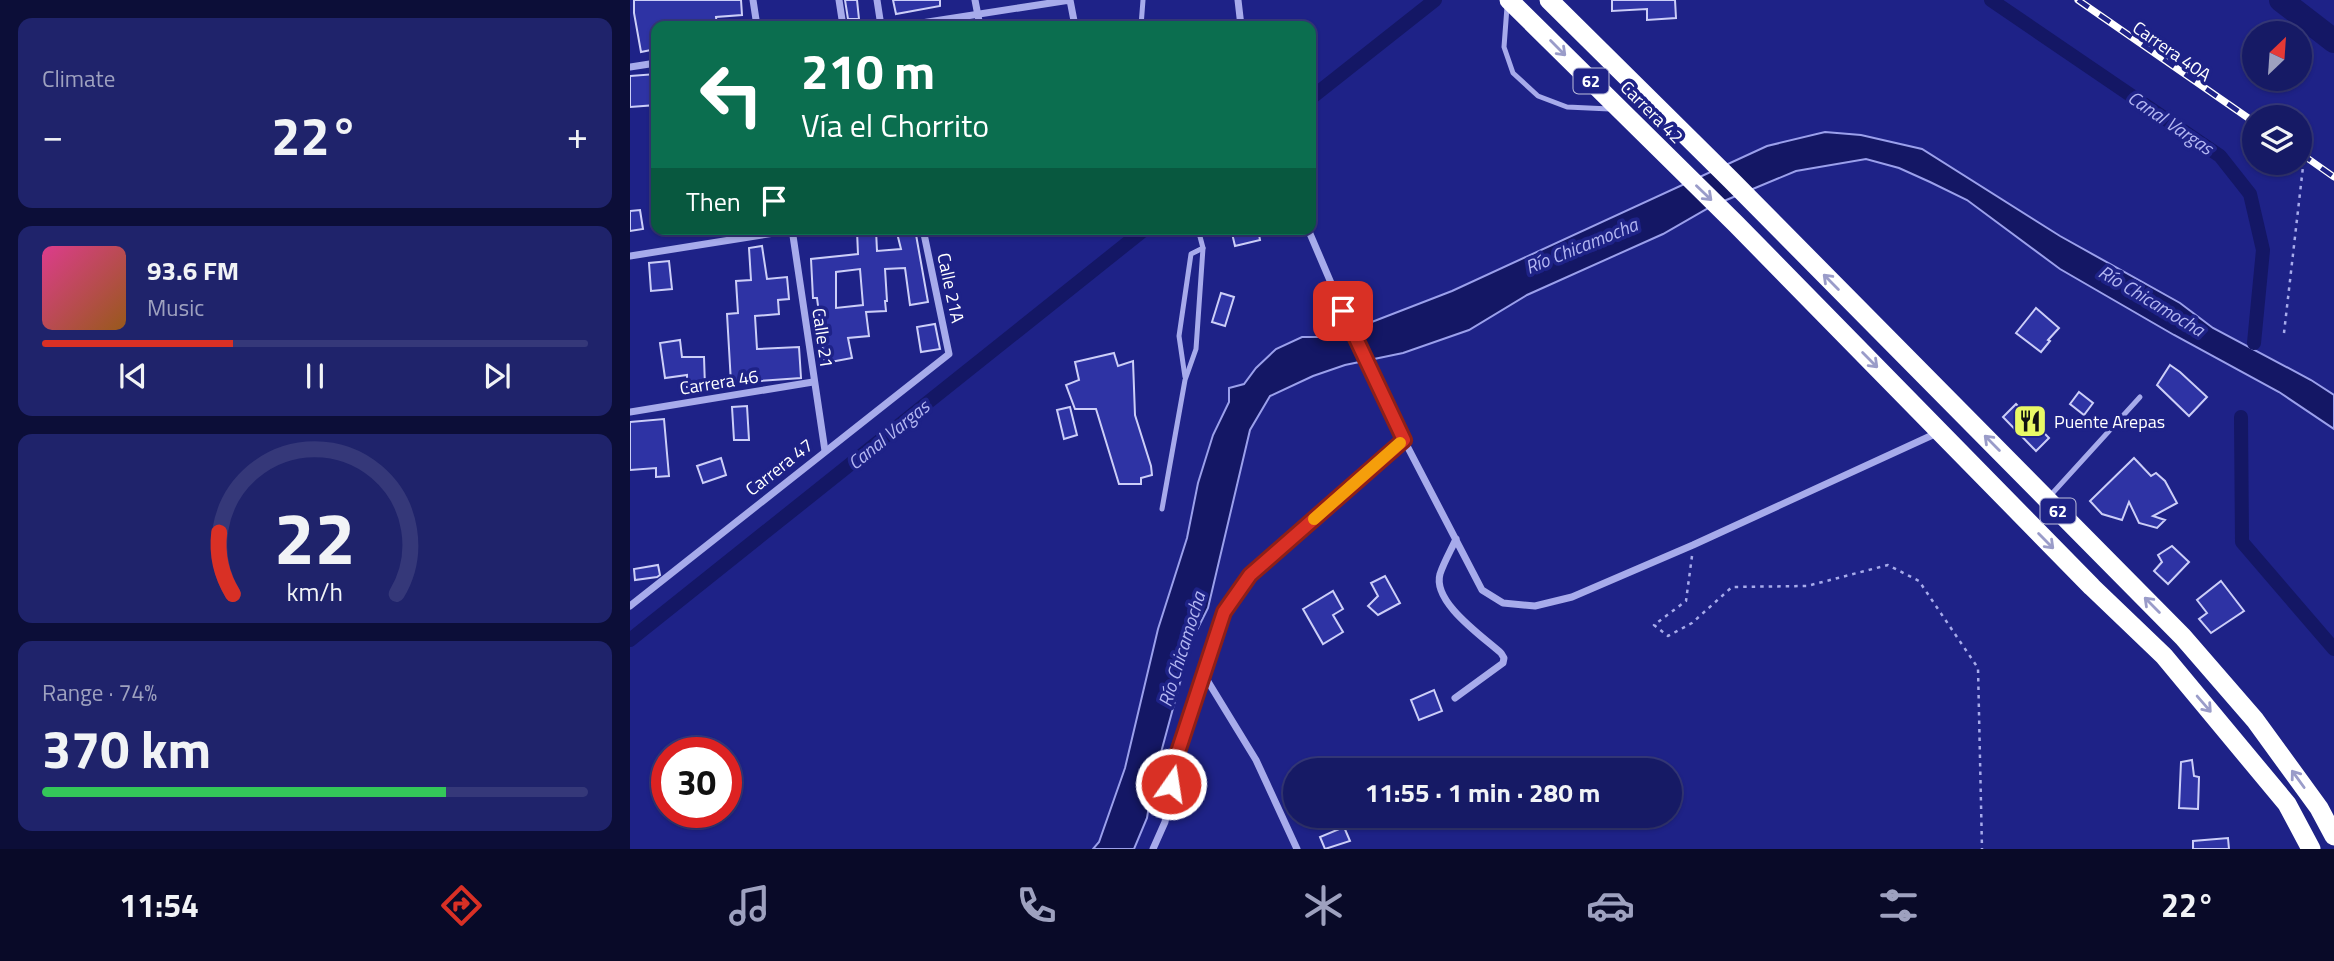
<!DOCTYPE html>
<html lang="en">
<head>
<meta charset="utf-8">
<style>
	:root { --surface:#161a65; --page:#1f236b; --text:#f1f3f6; --muted:#9ea1bf; --line:#353879; --accent:#d93025 }
	body { margin:0; font-family:"Titillium Web",sans-serif; background:var(--page); color:var(--text); height:100vh; display:flex; flex-direction:column; font-size:26px; white-space:nowrap }
	* { box-sizing:border-box; margin:0 }
	p { font-size:23px; color:var(--muted) }
	.icon { flex:none; width:38px; height:38px; fill:none; stroke:currentColor; stroke-width:2; stroke-linecap:round; stroke-linejoin:round }
	.map { position:relative; flex:1; overflow:hidden }
	.panel { display:flex; flex-direction:column; gap:18px; padding:18px; background:#0c0e38; width:630px }
	.panel>* { flex:none }
	.banner { position:absolute; left:21px; top:21px; width:665px; height:214px; border-radius:14px; box-shadow:0 2px 5px #0004,0 0 0 2px var(--line); background:#0b6e4f; color:#fff; overflow:hidden }
	.needle { width:46px; rotate:25deg }
	.controls { position:absolute; left:1612px; top:21px; display:grid; gap:14px }
	.controls a { display:grid; place-items:center; width:70px; height:70px; border-radius:50%; background:var(--surface); box-shadow:0 2px 5px #0004,0 0 0 2px var(--line); font-size:35px }
	.speed { position:absolute; left:21px; top:737px; display:flex; gap:14px; font-size:35px; font-weight:700; text-align:center }
	.speed>* { display:grid; place-content:center; width:91px; height:91px; border-radius:50%; background:var(--surface); box-shadow:0 2px 5px #0004,0 0 0 2px var(--line); line-height:1 }
	.speed .limit { border:10px solid #d22; background:#fff; color:#111 }
	.pin { position:absolute; display:grid; place-items:center; width:60px; height:60px; color:#fff; margin:-30px; border-radius:14px; box-shadow:0 4px 10px #0006 }
	.me { position:absolute; width:77px; margin:-38px; rotate:13deg; stroke-linejoin:round; filter:drop-shadow(0 0 5px #0008) }
	.turn { display:flex; align-items:center; gap:24px; height:147px; padding:0 35px; font-size:32px }
	.turn .icon { width:91px; height:91px; stroke-width:2.5 }
	.turn b { display:block; font-size:49px; line-height:60px }
	.then { display:flex; align-items:center; height:66px; padding:0 35px; background:#0003; gap:14px; font-size:26px }
	.big { font-size:52px; font-weight:700; line-height:1.1 }
	.panel .tile { flex:1; display:flex; flex-direction:column; justify-content:center; gap:10px; min-width:0; padding:0 24px; border-radius:14px; background:var(--page) }
	.panel .dial { align-items:center; gap:0 }
	.dial svg { height:182px; overflow:visible; fill:none; stroke:var(--line); stroke-width:7; stroke-linecap:round; text-anchor:middle }
	.dial text { fill:var(--text); stroke:none }
	.song { display:flex; align-items:center; gap:21px }
	.cover { width:84px; height:84px; border-radius:10px; background:linear-gradient(135deg,hsl(330 70% 55%),hsl(30 70% 35%)) }
	.played { height:7px; border-radius:4px; background:linear-gradient(90deg,var(--accent) 35%,var(--line) 35%) }
	.keys { display:flex; justify-content:space-around; direction:ltr }
	.heat { display:flex; justify-content:space-between; align-items:center; font-size:38px; direction:ltr }
	.charge { height:10px; border-radius:5px; background:linear-gradient(90deg,#34c759 74%,var(--line) 0) }
	.trip { position:absolute; left:653px; top:758px; width:399px; height:70px; border-radius:35px; background:var(--surface); box-shadow:0 2px 5px #0004,0 0 0 2px var(--line); font-weight:700; line-height:70px; text-align:center }
	.tab-bar { display:flex; height:112px; justify-content:space-around; align-items:center; background:#090a28; color:var(--muted) }
	.tab-bar .icon { width:49px; height:49px }
	.tab-bar .active { color:var(--accent) }
	.tab-bar b { font-size:32px; color:var(--text) }
	main { display:flex; flex:1; min-height:0 }
	.map>svg:first-child { display:block }
</style>
</head>
<body>
<main>
<section class="panel">
<div class="tile"><p>Climate</p>
<div class="heat"><a>−</a><b class="big">22°</b><a>+</a></div>
</div>
<div class="tile">
<div class="song"><i class="cover"></i><div><b>93.6 FM</b><p>Music</p></div></div>
<div class="played"></div>
<div class="keys"><svg class="icon" aria-label="previous" viewBox="0 0 24 24"><path d="M18 5L8 12l10 7zM5 5v14"/></svg><svg class="icon" aria-label="pause" viewBox="0 0 24 24"><path d="M8 5v14M16 5v14"/></svg><svg class="icon" aria-label="next" viewBox="0 0 24 24"><path d="M6 5l10 7-10 7zM19 5v14"/></svg></div>
</div>
<div class="tile dial"><svg viewBox="0 0 100 80">
<path d="M14 69A42 42 0 1 1 86 69"/>
<path d="M14 69A42 42 0 0 1 8 42" stroke="#d93025"/>
<text x="50" y="56" font-size="32" font-weight="700">22</text>
<text x="50" y="72" font-size="11">km/h</text>
</svg></div>
<div class="tile"><p>Range · 74%</p><b class="big">370 km</b><div class="charge"></div></div>
</section>
<div class="map">
<svg width="1704" height="849" viewBox="0 0 1704 849">
	<rect width="100%" height="100%" fill="#1e2287"/>
	<!-- water -->
	<polygon fill="#141765" stroke="#9ba0ec" stroke-width="2" points="1195,132 1231,135 1292,149 1430,236 1550,303 1583,328 1681,380 1704,395 1704,429 1649,392 1544,335 1430,269 1337,200 1300,182 1269,168 1236,159 1166,171 1082,206 1033,234 897,295 839,330 773,353 715,365 683,376 640,396 620,430 578,608 561,642 523,782 517,818 504,849 463,849 469,842 495,768 528,629 557,538 568,483 583,435 599,402 599,388 614,384 626,368 646,349 672,337 703,337 822,291 1137,146"/>
	<g fill="none" stroke-linecap="round" stroke-linejoin="round">
		<!-- canal -->
		<g stroke="#141765" stroke-width="14">
			<polyline points="1361,0 1590,156 1620,194 1633,250 1624,343"/>
			<polyline points="681,98 805,0"/>
			<polyline points="1611,417 1612,542 1704,649"/>
			<polyline points="0,640 515,229"/>
		</g>
		<!-- river -->
		<polyline stroke="#141765" stroke-width="24" points="1651,0 1704,41"/>
	</g>
	<!-- building -->
	<g fill="#2e33a4" stroke="#cccef8" stroke-width="2" fill-rule="evenodd">
		<polygon points="4,0 111,0 112,15 86,17 87,26 26,26 26,49 11,52 4,13"/>
		<polygon points="215,0 227,0 229,19 218,19"/>
		<polygon points="263,0 310,0 310,6 266,14"/>
		<polygon points="982,0 1045,0 1046,18 1017,20 1017,9 982,11"/>
		<polygon points="26,74 26,105 0,107 0,76"/>
		<polygon points="10,210 13,229 0,231 0,211"/>
		<path d="M266 229H285L298 302 280 305 275 268 255 269 257 301H255L256 311 236 312 239 336 218 338 222 358 195 363 188 321H190L187 298H183L181 259 228 254 227 231 246 230 247 251 271 249ZM230 269 233 305 206 308V272Z"/>
		<polygon points="601,229 628,229 630,240 605,246"/>
		<polygon points="132,246 137,279 157,277 159,299 148,300 149,314 125,316 127,349 169,347 171,378 101,383 97,314 108,313 106,281 121,280 119,248"/>
		<polygon points="39,261 42,289 21,291 19,263"/>
		<polygon points="591,293 604,297 595,326 582,322"/>
		<polygon points="1406,308 1429,328 1418,340 1420,341 1411,352 1386,333"/>
		<polygon points="305,324 310,349 291,352 287,327"/>
		<polygon points="50,340 52,357 74,357 75,387 57,387 57,375 35,378 30,343"/>
		<polygon points="484,353 488,366 503,361 505,415 521,466 522,475 511,478 511,484 489,484 466,409 445,409 436,385 449,380 445,362"/>
		<polygon points="1540,365 1550,372 1577,397 1559,416 1527,385"/>
		<polygon points="1449,392 1463,403 1454,415 1440,404"/>
		<polygon points="1386,404 1419,438 1406,451 1373,417"/>
		<polygon points="117,406 119,440 104,440 102,407"/>
		<polygon points="440,407 447,435 434,439 427,410"/>
		<polygon points="34,419 39,476 26,477 26,468 0,470 0,422"/>
		<polygon points="91,458 96,475 73,483 67,466"/>
		<polygon points="1504,458 1521,476 1526,473 1535,481 1547,503 1523,516 1535,520 1527,528 1509,523 1499,502 1492,520 1472,514 1460,501"/>
		<polygon points="1542,546 1559,562 1538,584 1524,571 1532,562 1528,555"/>
		<polygon points="28,565 30,575 27,577 5,580 4,569"/>
		<polygon points="755,576 770,603 748,615 738,606 748,596 741,583"/>
		<polygon points="1591,581 1614,611 1581,633 1569,619 1577,613 1567,600"/>
		<polygon points="703,591 713,609 703,615 713,632 693,644 673,609"/>
		<polygon points="804,690 812,711 789,720 781,700"/>
		<polygon points="1562,760 1564,776 1569,777 1568,809 1549,808 1551,762"/>
		<polygon points="714,827 720,841 695,849 690,837"/>
		<polygon points="1598,838 1599,849 1563,849 1563,841"/>
	</g>
	<g fill="none" stroke-linecap="round" stroke-linejoin="round">
		<!-- path -->
		<g stroke="#a7abeb" stroke-width="2.5" stroke-dasharray="3.5 5" stroke-linecap="butt">
			<polyline points="1447,0 1624,123"/>
			<polyline points="1654,333 1674,158 1670,155"/>
			<polyline points="1062,556 1056,601 1024,625 1038,636 1062,623 1102,587 1177,586 1258,565 1289,581 1348,668 1352,849"/>
		</g>
		<!-- lane -->
		<g stroke="#a7abeb" stroke-width="5">
			<polyline points="877,7 874,47 883,73 908,96 937,107 980,109"/>
			<polyline points="511,26 513,0"/>
			<polyline points="555,377 549,336 561,254 573,248"/>
			<polyline points="1419,497 1510,397"/>
			<polyline points="532,509 555,380 566,349 573,248 568,229"/>
		</g>
		<!-- street -->
		<g stroke="#a7abeb" stroke-width="7">
			<polyline points="123,0 127,26"/>
			<polyline points="209,0 213,26"/>
			<polyline points="247,0 251,26"/>
			<polyline points="345,0 350,26"/>
			<polyline points="608,0 611,26"/>
			<polyline points="272,26 440,0 445,26"/>
			<polyline points="0,67 26,63"/>
			<polyline points="162,229 195,451"/>
			<polyline points="0,256 169,229"/>
			<polyline points="0,412 183,382"/>
			<polyline points="774,440 852,590 873,603 905,606 942,597 1063,545 1307,433"/>
			<polyline points="0,606 319,354 293,229"/>
			<polyline points="574,675 626,760 667,849"/>
			<path d="M825 698 873 663 874 658 871 653C852 636 802 602 810 574 814 562 821 550 826 539"/>
			<polyline points="523,849 535,822 544,764 595,612 620,575 774,440 713,311 678,229"/>
		</g>
		<!-- highway -->
		<g stroke="#fff" stroke-width="19">
			<polyline points="879,0 1106,224 1462,587 1534,656 1657,804 1681,849"/>
			<polyline points="919,0 1101,180 1553,637 1625,720 1689,808 1704,836"/>
		</g>
		<!-- rail casing -->
		<g stroke="#fff" stroke-width="7">
			<g id="rail">
				<polyline points="1448,0 1624,122"/>
				<polyline points="1670,153 1704,177"/>
			</g>
		</g>
		<!-- rail -->
		<use href="#rail" stroke="#1e2287" stroke-width="4.5" stroke-dasharray="13" stroke-linecap="butt"/>
	</g>
	<!-- one-way arrows -->
	<defs><path id="oneway-shaft" d="M-6 0H5M1.5-3L5.5 0L1.5 3" fill="none" stroke-width="1.6" stroke-linecap="round" stroke-linejoin="round" transform="scale(1.75)"/></defs>
	<g stroke="#9a9cc9">
		<use href="#oneway-shaft" transform="translate(928 48) rotate(45)"/>
		<use href="#oneway-shaft" transform="translate(1074 193) rotate(44)"/>
		<use href="#oneway-shaft" transform="translate(1201 282) rotate(-135)"/>
		<use href="#oneway-shaft" transform="translate(1240 360) rotate(45)"/>
		<use href="#oneway-shaft" transform="translate(1362 443) rotate(-135)"/>
		<use href="#oneway-shaft" transform="translate(1416 541) rotate(45)"/>
		<use href="#oneway-shaft" transform="translate(1522 605) rotate(-135)"/>
		<use href="#oneway-shaft" transform="translate(1574 704) rotate(49)"/>
		<use href="#oneway-shaft" transform="translate(1668 779) rotate(-126)"/>
	</g>
	<g fill="none" stroke-linecap="round" stroke-linejoin="round">
		<!-- route casing -->
		<g stroke="#8d1f18" stroke-width="18">
			<polyline id="route" points="541,784 544,764 594,612 620,575 774,440 713,311"/>
		</g>
		<!-- route -->
		<use href="#route" stroke="#d93025" stroke-width="12"/>
		<!-- slow -->
		<polyline stroke="#f59e0b" stroke-width="12" points="684,519 770,443"/>
	</g>
	<!-- icons -->
	<defs>
		<g id="restaurant-square" transform="scale(1.75)"><rect x="-9" y="-9" width="18" height="18" rx="4" fill="#e9f966" stroke="#1e2287"/><path d="M-5-6h1v4h1v-4h1v4h1v-4h1v5L-1.5 .5V6h-2V.5L-5-1ZM5-6V6H3V1.5H1.5Q1.5-4 5-6Z" fill="#111"/></g>
	</defs>
	<g fill-rule="evenodd">
		<use href="#restaurant-square" x="1400" y="421"/>
	</g>
	<g text-anchor="middle" dominant-baseline="central" stroke-width="7" stroke-linejoin="round" paint-order="stroke">
		<!-- shield labels -->
		<g fill="#1e2287" stroke="#bcbddb" stroke-width="2">
			<rect x="943.5" y="68.5" width="35" height="25" rx="5"/>
			<rect x="1410.5" y="498.5" width="35" height="25" rx="5"/>
		</g>
		<g font-size="16" font-weight="bold" fill="#fff">
			<text x="961" y="81">62</text>
			<text x="1428" y="511">62</text>
		</g>
		<!-- street labels -->
		<g font-size="18" fill="#fff" stroke="#1e2287">
			<text transform="translate(1542 51) rotate(35)">Carrera 40A</text>
			<text transform="translate(1022 112) rotate(45)">Carrera 42</text>
			<text transform="translate(321 288) rotate(78)">Calle 21A</text>
			<text transform="translate(193 338) rotate(82)">Calle 21</text>
			<text transform="translate(89 382) rotate(-9)">Carrera 46</text>
			<text transform="translate(149 467) rotate(-38)">Carrera 47</text>
		</g>
		<!-- poi labels -->
		<g font-size="18" fill="#fff" stroke="#1e2287" text-anchor="start">
			<text x="1424" y="421">Puente Arepas</text>
		</g>
		<!-- water labels -->
		<g font-size="19" font-style="italic" fill="#b3b6f2" stroke="#1e2287">
			<text transform="translate(1541 122) rotate(34)">Canal Vargas</text>
			<text transform="translate(951 245) rotate(-22)">Río Chicamocha</text>
			<text transform="translate(1522 300) rotate(31)">Río Chicamocha</text>
			<text transform="translate(258 434) rotate(-39)">Canal Vargas</text>
			<text transform="translate(551 649) rotate(-73)">Río Chicamocha</text>
		</g>
	</g>
</svg>
<div class="controls">
<a><svg class="needle" viewBox="-14 -14 28 28"><path d="M0-13l5 13h-10z" fill="#e53935"/><path d="M0 13l5-13h-10z" fill="#9ea1bf"/></svg></a>
<a><svg class="icon" aria-label="layers" viewBox="0 0 24 24"><path d="M12 4l9 5-9 5-9-5zM3 14l9 5 9-5"/></svg></a>
</div>
<div class="speed"><div class="limit">30</div></div>
<div class="pin" style="left:713px;top:311px;background:#d93025"><svg class="icon" aria-label="arrive" viewBox="0 0 24 24"><path d="M6 21V4h12l-3 4 3 4H6"/></svg></div>
<svg class="me" style="left:541px;top:784px" viewBox="-20 -20 40 40"><circle r="17" fill="#d93025" stroke="#fff" stroke-width="3"/><path d="M0-11L8 9 0 5-8 9z" fill="#fff"/></svg>
<div class="trip">11:55 · 1 min · 280 m</div>
<div class="banner">
<div class="turn"><svg class="icon" aria-label="left" viewBox="0 0 24 24"><path d="M17 20v-9H6M10 6l-5 5 5 5"/></svg><div><b>210 m</b>Vía el Chorrito</div></div>
<div class="then">Then<svg class="icon" aria-label="arrive" viewBox="0 0 24 24"><path d="M6 21V4h12l-3 4 3 4H6"/></svg></div>
</div>
</div>
</main>
<nav class="tab-bar">
<b>11:54</b>
<svg class="icon active" aria-label="directions" viewBox="0 0 24 24"><path d="M12 3l9 9-9 9-9-9zM9 14v-3h6M13 9l2 2-2 2"/></svg>
<svg class="icon" aria-label="music" viewBox="0 0 24 24"><path d="M9 18V5l10-2v13"/><circle cx="6" cy="18" r="3"/><circle cx="16" cy="16" r="3"/></svg>
<svg class="icon" aria-label="phone" viewBox="0 0 24 24"><path d="M5 4h4l2 5-3 2q2 4 5 5l2-3 5 2v4C11 20 4 13 5 4z"/></svg>
<svg class="icon" aria-label="climate" viewBox="0 0 24 24"><path d="M12 3v18M4 7l16 10M4 17L20 7"/></svg>
<svg class="icon" aria-label="car" viewBox="0 0 24 24"><path d="M5 17H2v-5l4-1 3-4h7l3 4 3 1v5h-3M9 17h6M6 11h13"/><circle cx="7" cy="17" r="2"/><circle cx="17" cy="17" r="2"/></svg>
<svg class="icon" aria-label="filters" viewBox="0 0 24 24"><path d="M4 7h16M4 17h16"/><circle cx="9" cy="7" r="2"/><circle cx="15" cy="17" r="2"/></svg>
<b>22°</b>
</nav>
</body>
</html>
